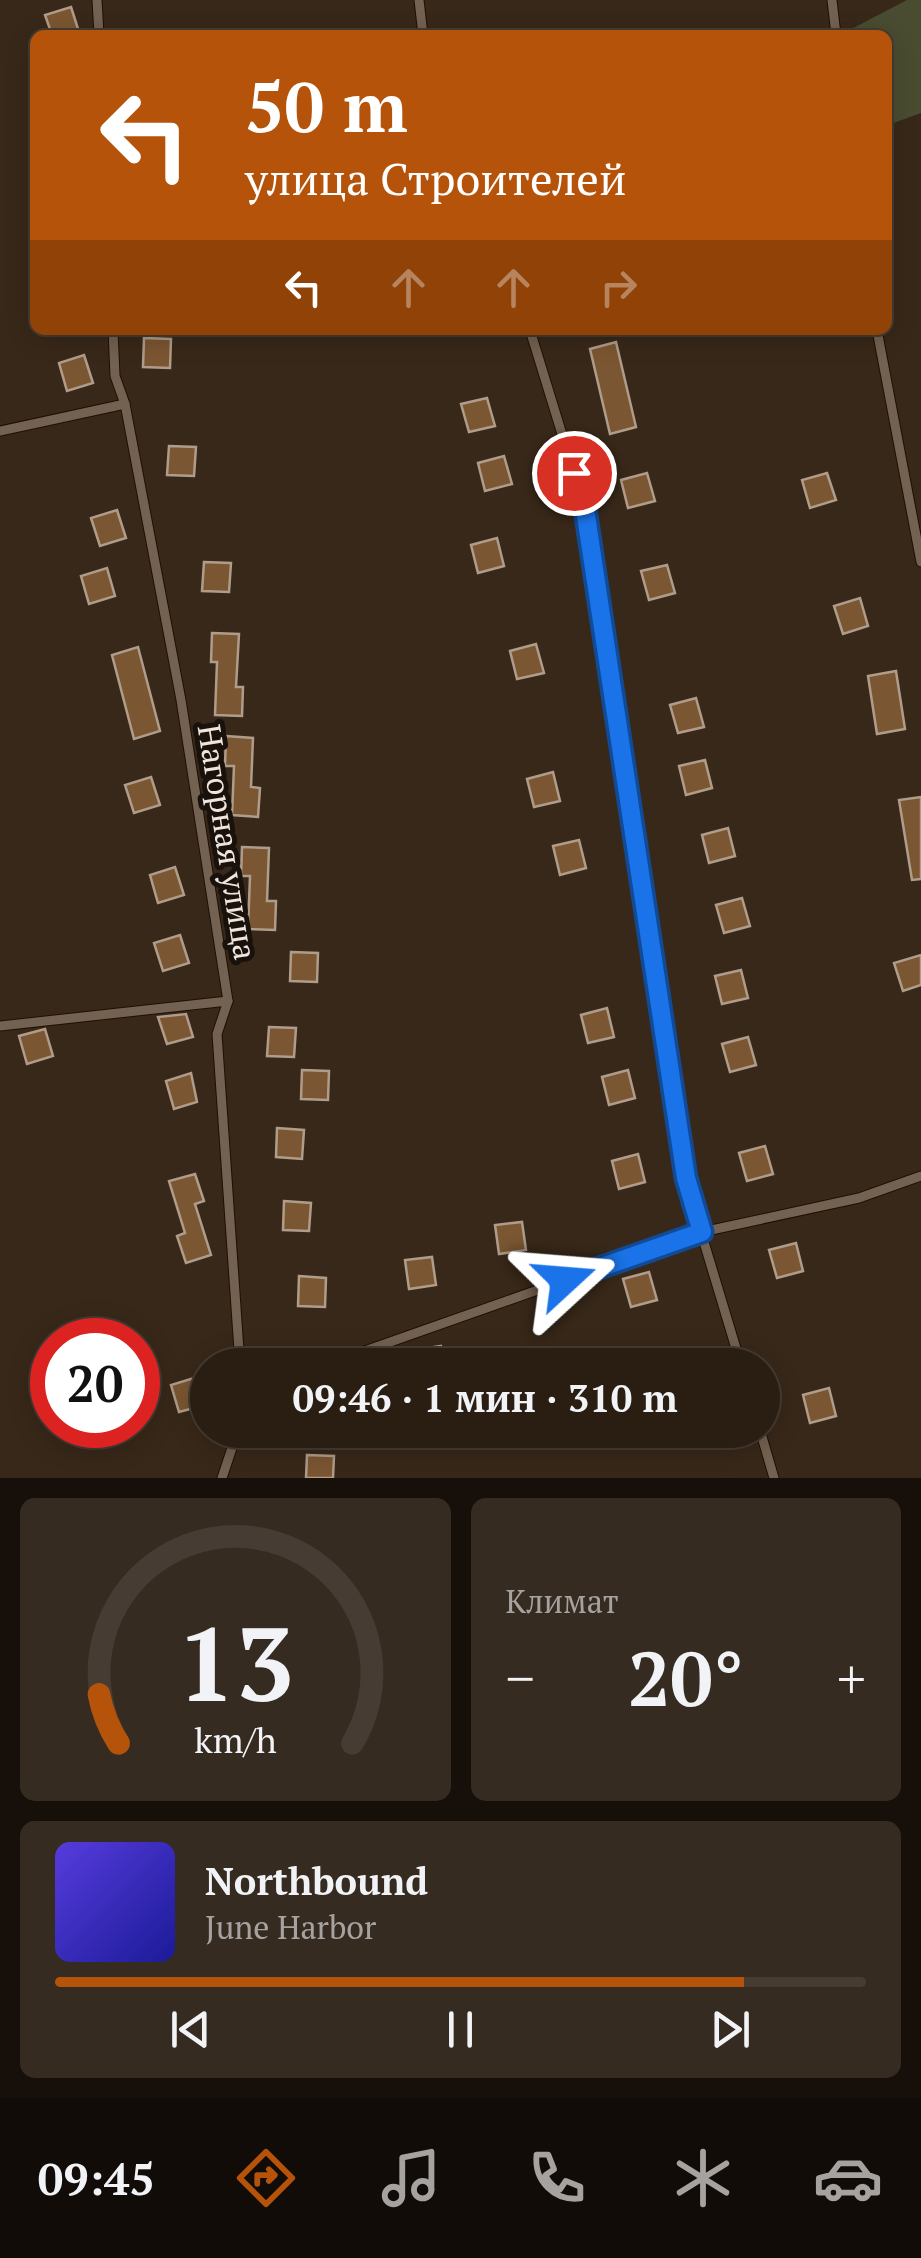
<!DOCTYPE html>
<html lang="ru">
<head>
<meta charset="utf-8">
<style>
	:root { --surface:#2a1e13; --page:#362b21; --text:#f1f3f6; --muted:#a5a2a0; --line:#463c33; --accent:#b45309 }
	body { margin:0; font-family:"PT Serif",serif; background:var(--page); color:var(--text); height:100vh; display:flex; flex-direction:column; font-size:38px; white-space:nowrap }
	* { box-sizing:border-box; margin:0 }
	p { font-size:32px; color:var(--muted) }
	.icon { flex:none; width:55px; height:55px; fill:none; stroke:currentColor; stroke-width:2; stroke-linecap:round; stroke-linejoin:round }
	.map { position:relative; height:1478px; overflow:hidden }
	.side { display:flex; flex-direction:column; gap:20px; padding:20px; background:#17100a; flex:1 }
	.side>* { flex:none }
	.hud { position:absolute; left:30px; top:30px; width:862px; height:305px; border-radius:15px; box-shadow:0 5px 25px #0003,0 0 0 2px var(--line); background:#b45309; color:#fff; overflow:hidden }
	.speed { position:absolute; left:30px; top:1318px; display:flex; gap:20px; font-size:50px; font-weight:700; text-align:center }
	.speed>* { display:grid; place-content:center; width:130px; height:130px; border-radius:50%; background:var(--surface); box-shadow:0 5px 25px #0003,0 0 0 2px var(--line); line-height:1 }
	.speed .limit { border:15px solid #d22; background:#fff; color:#111 }
	.pin { position:absolute; display:grid; place-items:center; width:85px; height:85px; color:#fff; margin:-42px; border:5px solid #fff; border-radius:50%; box-shadow:0 2px 10px #0007 }
	.me { position:absolute; width:110px; margin:-55px; rotate:71deg; stroke-linejoin:round; filter:drop-shadow(0 0 8px #0008) }
	.turn { display:flex; align-items:center; gap:35px; height:210px; padding:0 50px; font-size:45px }
	.turn .icon { width:130px; height:130px; stroke-width:2.5 }
	.turn b { display:block; font-size:70px; line-height:85px }
	.lanes { display:flex; align-items:center; height:95px; padding:0 50px; background:#0003; justify-content:center; gap:50px; direction:ltr }
	.lanes .off { opacity:.35 }
	.big { font-size:75px; font-weight:800; line-height:1.1 }
	.side .widget { flex:1; display:flex; flex-direction:column; justify-content:center; gap:15px; min-width:0; padding:0 35px; border-radius:15px; background:var(--page) }
	.side .dial { align-items:center; gap:0 }
	.dial svg { height:260px; overflow:visible; fill:none; stroke:var(--line); stroke-width:7; stroke-linecap:round; text-anchor:middle }
	.dial text { fill:var(--text); stroke:none }
	.song { display:flex; align-items:center; gap:30px }
	.cover { width:120px; height:120px; border-radius:15px; background:linear-gradient(135deg,hsl(250 70% 55%),hsl(240 70% 35%)) }
	.played { height:10px; border-radius:5px; background:linear-gradient(90deg,var(--accent) 85%,var(--line) 85%) }
	.keys { display:flex; justify-content:space-around; direction:ltr }
	.heat { display:flex; justify-content:space-between; align-items:center; font-size:55px; direction:ltr }
	.side .tiles { flex:1; display:grid; gap:20px; grid-template-columns:1fr 1fr }
	.widget:last-child { grid-column:span 2 }
	.trip { position:absolute; left:190px; top:1348px; width:590px; height:100px; border-radius:50px; background:var(--surface); box-shadow:0 5px 25px #0003,0 0 0 2px var(--line); font-weight:800; line-height:100px; text-align:center }
	.tab-bar { display:flex; height:160px; justify-content:space-around; align-items:center; background:#110c08; color:var(--muted) }
	.tab-bar .icon { width:70px; height:70px }
	.tab-bar .active { color:var(--accent) }
	.tab-bar b { font-size:45px; color:var(--text) }
	.map>svg:first-child { display:block }
</style>
</head>
<body>
<div class="map">
<svg width="921" height="1478" viewBox="0 0 921 1478">
	<rect width="100%" height="100%" fill="#382819"/>
	<!-- green -->
	<polygon fill="#4a4c31" points="907,0 921,0 921,113 888,125 888,35 840,35"/>
	<!-- building -->
	<g fill="#7b5632" stroke="#af9c8a" stroke-width="2.5">
		<polygon points="71,7 80,35 52,35 45,15"/>
		<polygon points="144,338 171,339 170,368 143,367"/>
		<polygon points="616,342 636,427 610,434 590,349"/>
		<polygon points="84,355 93,383 67,391 59,363"/>
		<polygon points="487,398 495,426 469,432 461,404"/>
		<polygon points="169,446 196,447 194,476 167,475"/>
		<polygon points="504,456 512,484 485,491 478,463"/>
		<polygon points="647,473 655,501 628,508 621,480"/>
		<polygon points="827,473 836,500 810,508 802,480"/>
		<polygon points="117,510 126,538 100,546 91,518"/>
		<polygon points="497,538 504,566 478,573 471,545"/>
		<polygon points="204,562 231,563 229,592 202,591"/>
		<polygon points="667,565 675,593 649,600 641,571"/>
		<polygon points="107,568 115,596 89,604 81,576"/>
		<polygon points="860,598 868,626 843,634 834,606"/>
		<polygon points="212,633 239,634 236,687 243,687 242,716 215,715 217,662 211,662"/>
		<polygon points="536,644 544,673 517,679 510,651"/>
		<polygon points="138,647 160,731 134,739 112,655"/>
		<polygon points="896,671 905,729 877,734 868,676"/>
		<polygon points="696,698 704,727 678,733 670,705"/>
		<polygon points="226,736 253,738 251,787 260,788 258,817 232,815 234,766 225,766"/>
		<polygon points="705,760 712,788 686,795 679,766"/>
		<polygon points="553,772 560,801 534,807 527,779"/>
		<polygon points="151,777 160,805 134,813 125,785"/>
		<polygon points="921,797 921,879 912,880 899,800"/>
		<polygon points="728,828 735,856 709,863 702,835"/>
		<polygon points="579,840 586,868 560,875 553,846"/>
		<polygon points="242,847 269,848 267,901 276,901 275,930 248,929 250,876 241,876"/>
		<polygon points="175,867 184,895 158,903 150,875"/>
		<polygon points="742,898 750,926 724,933 716,905"/>
		<polygon points="180,935 189,963 163,971 154,943"/>
		<polygon points="291,952 318,953 317,982 290,981"/>
		<polygon points="921,955 921,985 903,991 894,963"/>
		<polygon points="741,970 748,998 722,1004 715,976"/>
		<polygon points="607,1008 614,1037 588,1043 581,1015"/>
		<polygon points="186,1014 193,1037 167,1044 158,1017"/>
		<polygon points="269,1027 296,1028 294,1057 267,1056"/>
		<polygon points="45,1029 53,1056 27,1064 19,1036"/>
		<polygon points="748,1037 756,1065 730,1072 722,1044"/>
		<polygon points="302,1070 329,1071 328,1100 301,1099"/>
		<polygon points="628,1070 635,1098 609,1105 602,1077"/>
		<polygon points="191,1073 197,1102 174,1109 166,1081"/>
		<polygon points="277,1128 304,1130 302,1159 276,1157"/>
		<polygon points="765,1146 773,1174 747,1181 739,1153"/>
		<polygon points="638,1154 645,1182 619,1189 612,1161"/>
		<polygon points="195,1174 204,1201 195,1204 211,1255 186,1263 177,1236 185,1233 169,1181"/>
		<polygon points="284,1201 311,1203 309,1231 283,1230"/>
		<polygon points="522,1222 526,1250 499,1254 495,1225"/>
		<polygon points="796,1243 803,1271 777,1278 769,1250"/>
		<polygon points="432,1257 436,1285 409,1289 405,1260"/>
		<polygon points="649,1272 657,1300 631,1307 623,1279"/>
		<polygon points="299,1276 326,1278 325,1307 298,1306"/>
		<polygon points="441,1346 444,1365 417,1365 414,1350"/>
		<polygon points="197,1377 205,1405 179,1412 171,1385"/>
		<polygon points="829,1388 836,1416 810,1423 803,1395"/>
		<polygon points="307,1455 334,1456 333,1478 306,1478"/>
	</g>
	<g fill="none" stroke-linecap="round" stroke-linejoin="round">
		<!-- lane casing -->
		<g stroke="#1e1003" stroke-width="11">
			<g id="lane">
				<polyline points="97,0 99,35"/>
				<polyline points="419,0 423,35"/>
				<polyline points="832,0 836,35"/>
				<polyline points="113,330 115,376 125,404 181,700 228,1001 217,1034 240,1365"/>
				<polyline points="530,330 585,509 685,1179 741,1365"/>
				<polyline points="877,330 921,562"/>
				<polyline points="0,431 125,404"/>
				<polyline points="0,1026 228,1001"/>
				<polyline points="325,1365 702,1232 859,1198 921,1176"/>
				<polyline points="760,1430 774,1478"/>
				<polyline points="222,1478 238,1430"/>
			</g>
		</g>
		<!-- lane -->
		<use href="#lane" stroke="#736151" stroke-width="9"/>
	</g>
	<g fill="none" stroke-linecap="round" stroke-linejoin="round">
		<!-- route casing -->
		<g stroke="#114b97" stroke-width="25">
			<polyline id="route" points="565,1280 702,1232 686,1178 585,509 574,473"/>
		</g>
		<!-- route -->
		<use href="#route" stroke="#1a73e8" stroke-width="18"/>
	</g>
	<g text-anchor="middle" dominant-baseline="central" stroke-width="10" stroke-linejoin="round" paint-order="stroke">
		<!-- street labels -->
		<g font-size="32" fill="#f0e5dc" stroke="#19120c">
			<text transform="translate(228 842) rotate(81)">Нагорная улица</text>
		</g>
	</g>
</svg>
<div class="speed"><div class="limit">20</div></div>
<div class="pin" style="left:574px;top:473px;background:#d93025"><svg class="icon" aria-label="arrive" viewBox="0 0 24 24"><path d="M6 21V4h12l-3 4 3 4H6"/></svg></div>
<svg class="me" style="left:565px;top:1280px" viewBox="-20 -20 40 40"><path d="M0-17L14 15 0 8-14 15z" fill="#1a73e8" stroke="#fff" stroke-width="4"/></svg>
<div class="trip">09:46 · 1 мин · 310 m</div>
<div class="hud">
<div class="turn"><svg class="icon" aria-label="left" viewBox="0 0 24 24"><path d="M17 20v-9H6M10 6l-5 5 5 5"/></svg><div><b>50 m</b>улица Строителей</div></div>
<div class="lanes"><svg class="icon" aria-label="left" viewBox="0 0 24 24"><path d="M17 20v-9H6M10 6l-5 5 5 5"/></svg><svg class="icon off" aria-label="ahead" viewBox="0 0 24 24"><path d="M12 20V5M6 11l6-6 6 6"/></svg><svg class="icon off" aria-label="ahead" viewBox="0 0 24 24"><path d="M12 20V5M6 11l6-6 6 6"/></svg><svg class="icon off" aria-label="right" viewBox="0 0 24 24"><path d="M7 20v-9h11M14 6l5 5-5 5"/></svg></div>
</div>
</div>
<section class="side">
<div class="tiles">
<div class="widget dial"><svg viewBox="0 0 100 80">
<path d="M14 69A42 42 0 1 1 86 69"/>
<path d="M14 69A42 42 0 0 1 8 54" stroke="#b45309"/>
<text x="50" y="56" font-size="32" font-weight="700">13</text>
<text x="50" y="72" font-size="11">km/h</text>
</svg></div>
<div class="widget"><p>Климат</p>
<div class="heat"><a>−</a><b class="big">20°</b><a>+</a></div>
</div>
<div class="widget">
<div class="song"><i class="cover"></i><div><b>Northbound</b><p>June Harbor</p></div></div>
<div class="played"></div>
<div class="keys"><svg class="icon" aria-label="previous" viewBox="0 0 24 24"><path d="M18 5L8 12l10 7zM5 5v14"/></svg><svg class="icon" aria-label="pause" viewBox="0 0 24 24"><path d="M8 5v14M16 5v14"/></svg><svg class="icon" aria-label="next" viewBox="0 0 24 24"><path d="M6 5l10 7-10 7zM19 5v14"/></svg></div>
</div>
</div>
</section>
<nav class="tab-bar">
<b>09:45</b>
<svg class="icon active" aria-label="directions" viewBox="0 0 24 24"><path d="M12 3l9 9-9 9-9-9zM9 14v-3h6M13 9l2 2-2 2"/></svg>
<svg class="icon" aria-label="music" viewBox="0 0 24 24"><path d="M9 18V5l10-2v13"/><circle cx="6" cy="18" r="3"/><circle cx="16" cy="16" r="3"/></svg>
<svg class="icon" aria-label="phone" viewBox="0 0 24 24"><path d="M5 4h4l2 5-3 2q2 4 5 5l2-3 5 2v4C11 20 4 13 5 4z"/></svg>
<svg class="icon" aria-label="climate" viewBox="0 0 24 24"><path d="M12 3v18M4 7l16 10M4 17L20 7"/></svg>
<svg class="icon" aria-label="car" viewBox="0 0 24 24"><path d="M5 17H2v-5l4-1 3-4h7l3 4 3 1v5h-3M9 17h6M6 11h13"/><circle cx="7" cy="17" r="2"/><circle cx="17" cy="17" r="2"/></svg>
</nav>
</body>
</html>
